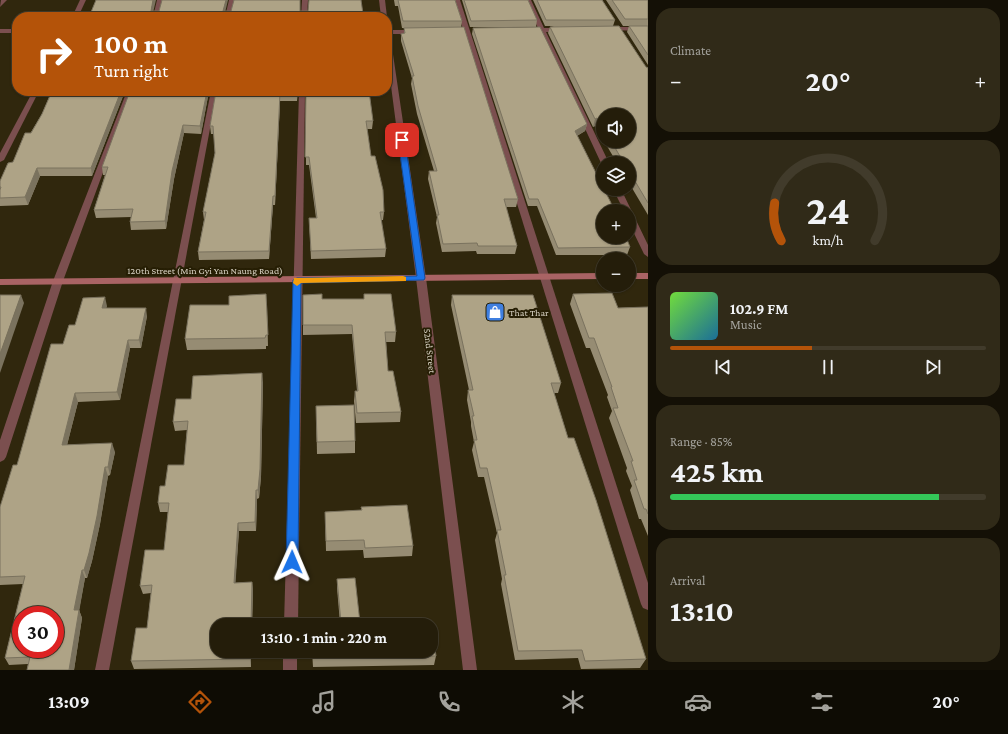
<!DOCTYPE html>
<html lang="en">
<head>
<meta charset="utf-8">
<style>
	:root { --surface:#241d0a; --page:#302a18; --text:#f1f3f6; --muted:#a3a29c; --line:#413b2b; --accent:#b45309 }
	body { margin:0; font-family:"Crimson Pro",serif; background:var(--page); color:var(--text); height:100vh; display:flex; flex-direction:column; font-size:15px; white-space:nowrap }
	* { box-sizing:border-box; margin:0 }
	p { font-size:13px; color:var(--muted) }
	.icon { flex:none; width:22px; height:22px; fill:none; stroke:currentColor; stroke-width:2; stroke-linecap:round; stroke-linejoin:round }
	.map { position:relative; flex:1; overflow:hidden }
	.side { display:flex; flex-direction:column; gap:8px; padding:8px; background:#141006; width:360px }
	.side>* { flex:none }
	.top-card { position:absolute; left:12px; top:12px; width:380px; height:84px; border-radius:16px; box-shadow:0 1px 3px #0004,0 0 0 1px var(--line); background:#b45309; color:#fff; overflow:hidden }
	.buttons { position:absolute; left:596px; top:108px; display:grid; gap:8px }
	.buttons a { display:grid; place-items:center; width:40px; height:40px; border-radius:50%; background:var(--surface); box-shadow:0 1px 3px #0004,0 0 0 1px var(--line); font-size:20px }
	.speed { position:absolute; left:12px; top:606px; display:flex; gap:8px; font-size:20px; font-weight:700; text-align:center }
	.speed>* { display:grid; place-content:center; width:52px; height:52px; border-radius:50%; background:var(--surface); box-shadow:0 1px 3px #0004,0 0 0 1px var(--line); line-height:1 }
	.speed .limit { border:6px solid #d22; background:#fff; color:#111 }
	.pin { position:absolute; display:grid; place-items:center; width:34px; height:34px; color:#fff; margin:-17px; border-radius:8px; box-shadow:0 2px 6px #0006 }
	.me { position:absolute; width:44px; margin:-22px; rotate:1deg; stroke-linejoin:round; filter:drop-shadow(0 0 3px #0008) }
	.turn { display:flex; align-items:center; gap:14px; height:84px; padding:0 16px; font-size:18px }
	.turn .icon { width:52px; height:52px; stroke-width:2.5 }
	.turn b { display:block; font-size:28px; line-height:34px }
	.big { font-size:30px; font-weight:700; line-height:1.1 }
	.side .card { flex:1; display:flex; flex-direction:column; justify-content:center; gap:6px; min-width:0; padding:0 14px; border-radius:16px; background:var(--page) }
	.side .dial { align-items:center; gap:0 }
	.dial svg { height:104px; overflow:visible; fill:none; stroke:var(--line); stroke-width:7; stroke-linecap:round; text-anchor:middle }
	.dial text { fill:var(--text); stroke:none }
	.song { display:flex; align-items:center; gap:12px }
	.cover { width:48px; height:48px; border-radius:6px; background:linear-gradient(135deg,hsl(100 70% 55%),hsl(200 70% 35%)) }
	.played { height:4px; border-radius:2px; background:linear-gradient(90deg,var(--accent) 45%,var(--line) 45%) }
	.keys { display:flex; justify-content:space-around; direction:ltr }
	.heat { display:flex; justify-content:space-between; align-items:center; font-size:22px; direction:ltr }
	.charge { height:6px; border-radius:3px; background:linear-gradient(90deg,#34c759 85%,var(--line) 0) }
	.trip { position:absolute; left:210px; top:618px; width:228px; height:40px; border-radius:16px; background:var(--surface); box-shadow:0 1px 3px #0004,0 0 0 1px var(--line); font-weight:700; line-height:40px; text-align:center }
	.menu { display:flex; height:64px; justify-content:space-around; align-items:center; background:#0e0c04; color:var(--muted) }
	.menu .icon { width:28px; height:28px }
	.menu .current { color:var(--accent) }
	.menu b { font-size:18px; color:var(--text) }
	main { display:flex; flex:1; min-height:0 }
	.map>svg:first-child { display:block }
</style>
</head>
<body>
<main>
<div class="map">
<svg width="648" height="670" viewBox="0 0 648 670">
	<rect width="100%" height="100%" fill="#30270d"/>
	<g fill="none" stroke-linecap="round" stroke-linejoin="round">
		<!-- lane -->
		<polygon fill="#7b4f4f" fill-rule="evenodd" points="1,0 7,0 0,7"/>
		<!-- street -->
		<g fill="#7b4f4f" fill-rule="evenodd">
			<polygon points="80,0 86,0 78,17 72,17"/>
			<polygon points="157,0 163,0 159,17 153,17"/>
			<polygon points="229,0 235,0 231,17 225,17"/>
			<polygon points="302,0 308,0 307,17 301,17"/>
			<polygon points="379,0 385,0 387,17 381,17"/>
			<polygon points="454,0 460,0 648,583 648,610 643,608 641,604"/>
			<polygon points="525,0 531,0 544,28 563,28 566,30 563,32 546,32 609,163 603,163 603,165 601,163 540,32 529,32 526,30 529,28 538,28"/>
			<polygon points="609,27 648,27 648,31 607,30 607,28"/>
			<rect x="0" y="29" width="17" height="4"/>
			<polygon points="387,30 417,30 420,32 417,34 390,34 426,278 477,670 463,670 416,278 387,55"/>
			<polygon points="33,91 39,91 4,160 0,162 0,153"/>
			<polygon points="127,91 133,91 63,281 6,457 4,460 0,462 0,440 53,281"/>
			<polygon points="211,91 217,91 109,670 95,670"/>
			<polygon points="299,91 305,91 298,625 284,625"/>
			<polygon points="613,189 621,189 648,245 648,257 644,254 629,223 629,211 624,211"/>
			<rect x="283" y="651" width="14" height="19"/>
		</g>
		<!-- secondary -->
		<g fill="#a96364" fill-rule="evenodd">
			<polygon points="603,273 603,279 0,285 0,279"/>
			<rect x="629" y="273" width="19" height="6"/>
		</g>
	</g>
	<!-- wall -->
	<g fill="#968c73">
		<polygon points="394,0 455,0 462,21 461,28 518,199 516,207 506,207 517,246 515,254 477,254 476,251 442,252 436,223 437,217 428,179 429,171 434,171 417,114 411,84 412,78 401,41 401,34 404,33 404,28 402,28 398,6 395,6"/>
		<polygon points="462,0 528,0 537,20 536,27 470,27"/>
		<polygon points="533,0 602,0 615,20 613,26 646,67 648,68 648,215 629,183 629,163 617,163 604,141 629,141 603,115 603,139 595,126 593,127 548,33 550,27 554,26 545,26"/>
		<polygon points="606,0 648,0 648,65 627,32 629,26 623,26"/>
		<polygon points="473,28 587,124 585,131 577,136 630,247 627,255 556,255 537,206 528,206 472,34"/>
		<polygon points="48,91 125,91 92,176 40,176 28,205 0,206 0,181 13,162 42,114 50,95 49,95"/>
		<polygon points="209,91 201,134 184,133 174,179 166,229 131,230 130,222 131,217 96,218 94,210 105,175 103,175 102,167"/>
		<polygon points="216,91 298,91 297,101 280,101 275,205 273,205 269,259 199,260 198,252 204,220 203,212 215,153 214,134 211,134 210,126"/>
		<polygon points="306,91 373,121 372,129 367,129 371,156 384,212 383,220 381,220 386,249 385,257 311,259 309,218 316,218 309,165 306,165"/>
		<polygon points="364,294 396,332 395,342 386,342 388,371 401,412 400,422 356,423 354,401 355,391 357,391 352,334 303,335 303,325 322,299 364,299"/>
		<polygon points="573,294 618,308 648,307 648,536 641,519 639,519 630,490 632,486 626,471 627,468 609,418 612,411 607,397 608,395 590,348 586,348 570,304"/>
		<polygon points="452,295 561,383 558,393 554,393 568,438 646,659 640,668 581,669 578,658 515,660 501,584 502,579 495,540 497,533 484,477 478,477 472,450 474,442 471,426 471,422 467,400 468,390 469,390 451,305"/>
		<polygon points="229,305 267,305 268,346 266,346 266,349 187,350 185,339"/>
		<polygon points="107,306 106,308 147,316 141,348 130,348 120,400 78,402 67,445 115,452 110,475 108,476 100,524 92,561 87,578 85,578 79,610 82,618 74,670 27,670 28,664 9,665 5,658 23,584 0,585 0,507 17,465 63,344 75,325"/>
		<polygon points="263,382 261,477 259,498 257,499 256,531 239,531 235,583 252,582 253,591 252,625 217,625 217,651 251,651 251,667 134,669 131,661 147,628 151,593 143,594 140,586 164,550 168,512 160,512 158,503 165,486 184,465 187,430 175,431 173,422 191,399"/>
		<polygon points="316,406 355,441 355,453 317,454"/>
		<polygon points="361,507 413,546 412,556 364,558 363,550 326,551 325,512 361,510"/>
		<polygon points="337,579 360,623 340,623 337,588"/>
		<polygon points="312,651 436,656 434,665 313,667"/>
	</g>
	<!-- shaded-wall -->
	<g fill="#7a725e">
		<polygon points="153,0 156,0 152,17 151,11"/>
		<polygon points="226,0 228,0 224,17 223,11"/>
		<polygon points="121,91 125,91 92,176 91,168"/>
		<polygon points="207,91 209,91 201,134 200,126"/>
		<polygon points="280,93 280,101 275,205 275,196"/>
		<polygon points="597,118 595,126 593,127 595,119"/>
		<polygon points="587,124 585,131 573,138 575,131"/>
		<polygon points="183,125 184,133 174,179 166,229 165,221 172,171"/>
		<polygon points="37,168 40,176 28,205 25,197"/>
		<polygon points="273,196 273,205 269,259 269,251"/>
		<polygon points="21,295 24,303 0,373 0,354"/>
		<polygon points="105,297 107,306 104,316 102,308"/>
		<polygon points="146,308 147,316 141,348 139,340"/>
		<polygon points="128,340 130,348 120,400 117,392"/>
		<polygon points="262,373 263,382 261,477 259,498 258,490"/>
		<polygon points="75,393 78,402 65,453 62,445"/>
		<polygon points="112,443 115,452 110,475 108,467"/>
		<polygon points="105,467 108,476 100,524 92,561 87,578 84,570"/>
		<polygon points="256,490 257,499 256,531 255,522"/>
		<polygon points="238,523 239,531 235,591 234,583"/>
		<polygon points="82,570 85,578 78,618 74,610"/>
		<polygon points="252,582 253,591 252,625 251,625"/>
		<polygon points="79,610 82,618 74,670 69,670"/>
		<polygon points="250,651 251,651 251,667 250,659"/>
	</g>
	<!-- building -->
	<g fill="#aea386" stroke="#7a725e" fill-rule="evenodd">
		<polygon points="96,0 153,0 151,11 159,11 162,0 226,0 223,11 231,11 234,0 300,0 300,11 308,11 309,0 361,0 363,14 362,14 362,17 89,17"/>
		<polygon points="398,0 455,0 462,21 403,21"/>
		<polygon points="464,0 528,0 537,20 471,21"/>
		<polygon points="537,0 602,0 615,20 546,20"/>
		<polygon points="612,0 648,0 648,19 625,19"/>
		<polygon points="619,26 646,67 648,68 648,203 629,171 629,163 624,163 611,141 629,141 629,115 603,115 603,128 597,118 595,119 550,27"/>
		<polygon points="629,26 648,26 648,55"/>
		<polygon points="464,27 518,199 504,199 517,246 478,246 477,243 443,244 437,215 439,215 429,171 437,171 418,106 412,76 414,76 401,34 405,33 404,28"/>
		<polygon points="540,27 587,124 575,131 603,187 603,189 604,189 615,211 603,211 603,237 626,237 630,247 558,248 538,199 529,199 473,28"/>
		<polygon points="52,91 121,91 91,168 37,168 25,197 0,198 0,190 1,187 0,187 0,181 8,163 13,162 25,133 31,133 42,114"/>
		<polygon points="130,91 207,91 200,126 183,125 172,171 165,221 130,222 133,209 94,210 108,167 102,167"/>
		<polygon points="216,91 297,91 297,93 280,93 275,196 273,196 269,251 198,252 206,212 203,212 215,153 213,126 210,126"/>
		<polygon points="306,91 369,91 373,121 366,121 371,156 375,156 383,190 384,212 380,212 386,249 311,251 309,218 317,218 309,157 305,157"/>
		<polygon points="612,293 618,308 648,307 648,514 646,509 644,509 634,480 637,480 631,461 633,461 613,408 618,408 611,387 612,387 594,338 589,338 573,294"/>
		<polygon points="266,294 268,335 266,335 265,338 185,339 190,305 229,305 229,296"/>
		<polygon points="322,294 322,299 364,299 364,294 391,294 396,332 385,332 388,371 393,371 401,412 357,413 355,391 358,391 352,325 303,325 303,295"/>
		<polygon points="0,295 21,295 0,354"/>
		<polygon points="452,295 533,295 561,383 551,383 568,438 574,438 596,500 646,659 585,661 582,650 518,651 504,575 506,575 497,530 501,530 487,468 480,468 474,440 477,440 472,416 474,416 468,390 473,390"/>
		<path d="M105 297 102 308H146L139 340H128L117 392 75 393 62 445 112 443 108 467H105L97 516 89 553 84 570H82L74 610H79L69 670H27L30 657 5 658 25 576 0 577V507L13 465H17L51 344H63L69 325H75L83 298ZM21 615H55V649H21Z"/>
		<polygon points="262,373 260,469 258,490 256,490 255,522 238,523 234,583 252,582 251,625 217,625 217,651 250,651 250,659 131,661 136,628 147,628 152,585 140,586 145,550 164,550 169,503 158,503 160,486 165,486 168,465 184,465 188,421 173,422 176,399 191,399 193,376"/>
		<polygon points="354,405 355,441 317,442 316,406"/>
		<polygon points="407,505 413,546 365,548 364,540 326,541 325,512 362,510 361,507"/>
		<polygon points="355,578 360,623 396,623 396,625 312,625 312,624 341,623 337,579"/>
		<polygon points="431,634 433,634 436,656 312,658 312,651 431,651"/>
	</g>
	<!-- route -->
	<polygon fill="#1a73e8" stroke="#114b97" points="402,138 405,140 425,278 424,280 301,283 298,562 296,566 292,568 288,566 286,562 293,280 297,278 417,276 398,140"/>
	<!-- slow -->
	<polygon fill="#f59e0b" points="403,276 406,277 406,281 301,283 297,286 293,283 294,278 297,278"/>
	<!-- icons -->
	<defs>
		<g id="shop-square" transform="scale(1)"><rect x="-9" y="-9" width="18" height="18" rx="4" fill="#3f7fe0" stroke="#261e04"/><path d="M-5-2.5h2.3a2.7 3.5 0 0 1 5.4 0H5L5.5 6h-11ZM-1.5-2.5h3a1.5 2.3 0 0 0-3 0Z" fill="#fff"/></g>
	</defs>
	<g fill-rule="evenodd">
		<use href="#shop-square" x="495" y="312"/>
	</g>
	<g text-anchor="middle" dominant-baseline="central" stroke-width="4" stroke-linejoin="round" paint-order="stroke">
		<!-- street labels -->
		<g font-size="10" fill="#d9d3c4" stroke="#261e04">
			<text x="205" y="270">120th Street (Min Gyi Yan Naung Road)</text>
			<text transform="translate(430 351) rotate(83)">52nd Street</text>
		</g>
		<!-- poi labels -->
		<g font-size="10" fill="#d9d3c4" stroke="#261e04" text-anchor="start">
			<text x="509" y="312">That Thar</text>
		</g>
	</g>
</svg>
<div class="buttons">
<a><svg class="icon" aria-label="sound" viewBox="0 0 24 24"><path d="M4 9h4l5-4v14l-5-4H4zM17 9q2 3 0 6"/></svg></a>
<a><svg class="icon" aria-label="layers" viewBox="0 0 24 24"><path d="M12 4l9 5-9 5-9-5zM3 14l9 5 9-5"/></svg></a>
<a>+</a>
<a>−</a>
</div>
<div class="speed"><div class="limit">30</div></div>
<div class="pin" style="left:402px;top:140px;background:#d93025"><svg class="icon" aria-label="arrive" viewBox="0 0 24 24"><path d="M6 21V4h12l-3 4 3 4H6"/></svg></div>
<svg class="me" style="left:292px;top:562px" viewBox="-20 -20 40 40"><path d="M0-17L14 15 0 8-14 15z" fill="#1a73e8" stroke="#fff" stroke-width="4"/></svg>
<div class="trip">13:10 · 1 min · 220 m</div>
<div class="top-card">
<div class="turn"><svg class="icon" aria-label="right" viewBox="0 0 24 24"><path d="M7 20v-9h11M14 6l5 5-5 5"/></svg><div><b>100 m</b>Turn right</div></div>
</div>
</div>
<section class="side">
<div class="card"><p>Climate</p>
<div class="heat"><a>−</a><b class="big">20°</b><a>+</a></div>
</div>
<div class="card dial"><svg viewBox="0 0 100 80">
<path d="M14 69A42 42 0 1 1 86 69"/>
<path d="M14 69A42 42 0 0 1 9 40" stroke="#b45309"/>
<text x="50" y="56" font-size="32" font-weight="700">24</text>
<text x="50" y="72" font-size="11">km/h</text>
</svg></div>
<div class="card">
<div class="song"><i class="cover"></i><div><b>102.9 FM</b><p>Music</p></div></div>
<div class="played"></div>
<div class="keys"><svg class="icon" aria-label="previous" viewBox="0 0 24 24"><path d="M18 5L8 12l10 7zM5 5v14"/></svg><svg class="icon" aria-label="pause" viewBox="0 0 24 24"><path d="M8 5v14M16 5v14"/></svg><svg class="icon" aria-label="next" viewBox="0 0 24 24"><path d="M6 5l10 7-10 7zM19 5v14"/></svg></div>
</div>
<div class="card"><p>Range · 85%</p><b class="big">425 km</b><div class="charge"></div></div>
<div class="card"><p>Arrival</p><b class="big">13:10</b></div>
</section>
</main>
<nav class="menu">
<b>13:09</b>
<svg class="icon current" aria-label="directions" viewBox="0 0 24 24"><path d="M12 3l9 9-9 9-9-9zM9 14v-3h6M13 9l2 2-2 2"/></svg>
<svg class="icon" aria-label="music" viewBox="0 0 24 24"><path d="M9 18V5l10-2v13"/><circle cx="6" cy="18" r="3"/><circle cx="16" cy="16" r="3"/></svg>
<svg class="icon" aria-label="phone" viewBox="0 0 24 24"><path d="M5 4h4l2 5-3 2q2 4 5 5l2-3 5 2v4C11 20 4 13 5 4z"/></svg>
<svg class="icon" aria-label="climate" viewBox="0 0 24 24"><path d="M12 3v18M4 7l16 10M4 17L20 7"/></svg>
<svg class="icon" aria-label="car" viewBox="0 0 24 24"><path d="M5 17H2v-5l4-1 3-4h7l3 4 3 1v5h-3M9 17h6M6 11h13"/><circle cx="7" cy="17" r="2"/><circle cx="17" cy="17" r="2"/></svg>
<svg class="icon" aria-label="filters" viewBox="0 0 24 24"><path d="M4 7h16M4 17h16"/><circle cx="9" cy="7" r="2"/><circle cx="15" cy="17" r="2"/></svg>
<b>20°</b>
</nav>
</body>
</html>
